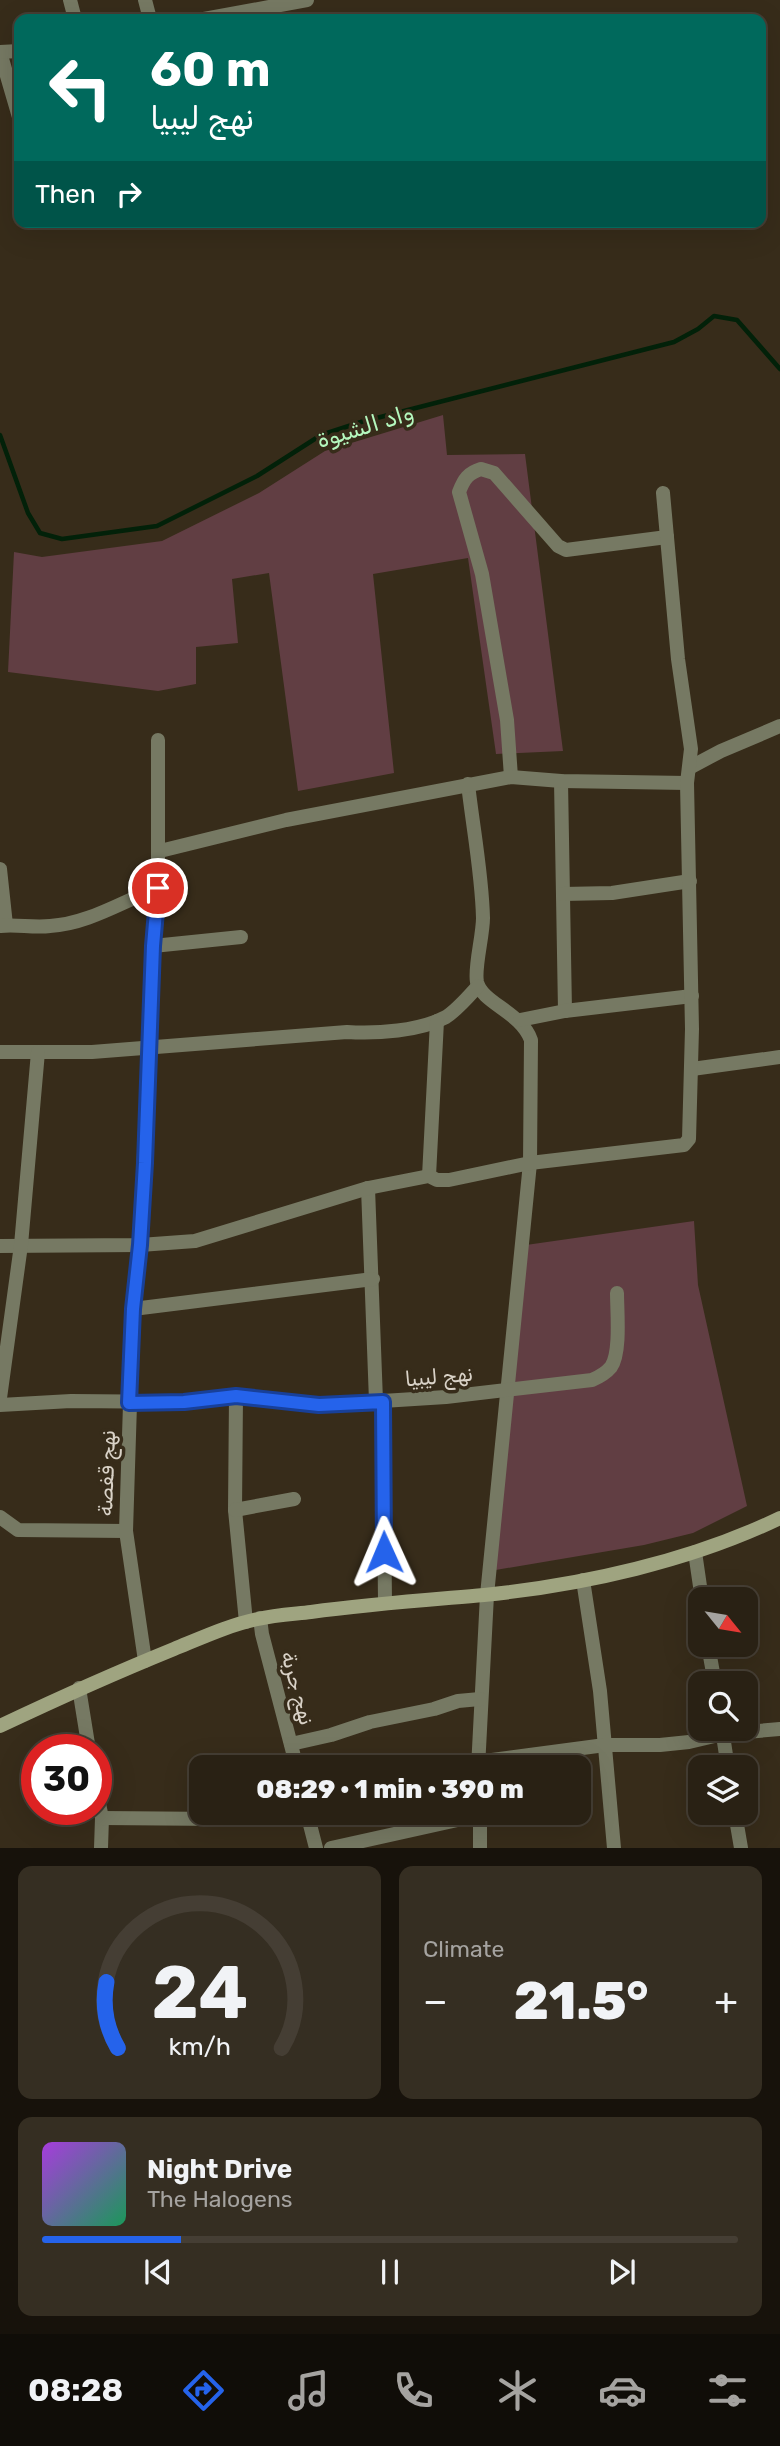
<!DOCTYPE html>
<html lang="en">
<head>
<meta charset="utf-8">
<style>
	:root { --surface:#292114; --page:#352e22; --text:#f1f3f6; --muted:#a5a3a0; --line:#453e34; --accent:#2563eb }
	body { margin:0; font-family:Rubik,Cairo,sans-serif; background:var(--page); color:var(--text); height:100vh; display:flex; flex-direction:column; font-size:26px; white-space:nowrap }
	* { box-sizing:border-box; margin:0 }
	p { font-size:23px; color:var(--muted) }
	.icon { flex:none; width:38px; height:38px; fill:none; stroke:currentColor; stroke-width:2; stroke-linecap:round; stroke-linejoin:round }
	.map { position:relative; height:1848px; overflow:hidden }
	.sheet { display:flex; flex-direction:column; gap:18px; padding:18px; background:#17120b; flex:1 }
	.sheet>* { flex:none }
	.hud { position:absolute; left:14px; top:14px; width:752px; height:214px; border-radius:14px; box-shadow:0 7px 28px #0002,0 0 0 2px var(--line); background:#00695c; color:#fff; overflow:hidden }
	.needle { width:46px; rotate:120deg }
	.buttons { position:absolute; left:688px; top:1587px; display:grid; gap:14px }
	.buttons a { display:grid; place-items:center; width:70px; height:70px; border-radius:14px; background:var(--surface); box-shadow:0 7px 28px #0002,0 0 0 2px var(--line); font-size:35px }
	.speed { position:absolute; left:21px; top:1734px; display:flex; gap:14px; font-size:35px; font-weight:700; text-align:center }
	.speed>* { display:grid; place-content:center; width:91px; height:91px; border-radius:50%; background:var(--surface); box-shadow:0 7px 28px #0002,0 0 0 2px var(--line); line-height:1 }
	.speed .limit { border:10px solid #d22; background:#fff; color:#111 }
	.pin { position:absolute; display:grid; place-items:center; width:60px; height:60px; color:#fff; margin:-30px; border:4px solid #fff; border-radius:50%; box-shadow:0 2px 7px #0007 }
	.me { position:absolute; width:77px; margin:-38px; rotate:359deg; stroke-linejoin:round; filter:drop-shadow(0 0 5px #0008) }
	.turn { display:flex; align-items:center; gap:24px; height:147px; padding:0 21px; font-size:32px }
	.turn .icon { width:91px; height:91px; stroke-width:2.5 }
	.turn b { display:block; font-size:49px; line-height:60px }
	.then { display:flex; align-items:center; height:66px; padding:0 21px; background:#0003; gap:14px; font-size:26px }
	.big { font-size:52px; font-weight:800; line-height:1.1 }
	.sheet .tile { flex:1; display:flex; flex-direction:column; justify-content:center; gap:10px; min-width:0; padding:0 24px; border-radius:14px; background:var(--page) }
	.sheet .dial { align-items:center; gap:0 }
	.dial svg { height:182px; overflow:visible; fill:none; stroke:var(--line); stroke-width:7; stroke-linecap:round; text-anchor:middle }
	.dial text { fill:var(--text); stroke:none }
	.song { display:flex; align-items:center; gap:21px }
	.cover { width:84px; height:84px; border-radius:10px; background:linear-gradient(135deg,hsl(280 70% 55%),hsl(150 70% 35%)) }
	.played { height:7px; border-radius:4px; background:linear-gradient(90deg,var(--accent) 20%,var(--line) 20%) }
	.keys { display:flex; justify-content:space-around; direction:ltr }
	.heat { display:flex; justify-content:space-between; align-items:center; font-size:38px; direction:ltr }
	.sheet .tiles { flex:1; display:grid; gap:18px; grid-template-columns:1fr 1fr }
	.tile:last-child { grid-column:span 2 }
	.trip { position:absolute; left:189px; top:1755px; width:402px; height:70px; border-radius:14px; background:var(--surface); box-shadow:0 7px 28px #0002,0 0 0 2px var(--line); font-weight:800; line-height:70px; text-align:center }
	.tab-bar { display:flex; height:112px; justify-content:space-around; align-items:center; background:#100d08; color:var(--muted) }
	.tab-bar .icon { width:49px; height:49px }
	.tab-bar .on { color:var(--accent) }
	.tab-bar b { font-size:32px; color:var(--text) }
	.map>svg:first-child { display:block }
</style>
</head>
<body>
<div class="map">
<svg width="780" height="1848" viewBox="0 0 780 1848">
	<rect width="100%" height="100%" fill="#372c1a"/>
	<!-- green -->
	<g fill="#613e43">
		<polygon points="443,415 447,455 525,454 563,751 496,754 468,558 373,574 394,773 298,791 269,573 232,579 238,643 196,647 196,684 158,691 8,672 14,552 42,557 162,541 259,493 325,451"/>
		<polygon points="694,1221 698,1285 747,1506 693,1533 644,1545 490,1571 526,1245"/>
	</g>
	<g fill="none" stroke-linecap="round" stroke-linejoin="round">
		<!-- stream -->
		<polyline stroke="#022109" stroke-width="4.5" points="0,435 28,513 40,533 62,539 157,526 257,476 321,435 361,422 674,342 698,329 714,316 737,320 780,369"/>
		<!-- minor -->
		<g stroke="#767963" stroke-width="14">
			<polyline points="70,0 75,19"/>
			<polyline points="145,0 150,19"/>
			<polyline points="204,19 307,0"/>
			<polyline points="0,52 19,117"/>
			<polyline points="0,52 19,51"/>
			<polyline points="689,768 721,751 780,726"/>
			<path d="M511 777 507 720 482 574 459 492C464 479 468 473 481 469L494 473 558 546 566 550 667 537"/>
			<polyline points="561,781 565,1011"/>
			<path d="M468 784C473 828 482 874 483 918 483 936 474 968 477 982 482 1003 521 1012 531 1040L530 1163 487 1595 478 1768"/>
			<polyline points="160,851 286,820 511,777 561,781 687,783"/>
			<polyline points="0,869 6,925"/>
			<polyline points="563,894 612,893 690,881"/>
			<path d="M0 926C16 924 33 928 50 926 88 924 123 901 158 888"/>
			<polyline points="153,946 241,937"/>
			<polyline points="520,1020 565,1011 692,996"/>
			<path d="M0 1052H92L347 1032C376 1034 420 1031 446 1017 458 1009 468 997 478 986"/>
			<polyline points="692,1069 780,1057"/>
			<polyline points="429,1176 437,1021"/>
			<polyline points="368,1188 376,1401"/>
			<polyline points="0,1246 140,1245 195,1241 368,1188 429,1176 437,1180 449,1180 530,1163 684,1145 689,1139 692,1029 687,783 691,749 678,659 663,493"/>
			<polyline points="133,1309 373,1279"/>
			<polyline points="236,1396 235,1510 246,1622"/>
			<polyline points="0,1398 21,1245 38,1052"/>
			<polyline points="383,1402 385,1602"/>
			<path d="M0 1405 71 1401 184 1402 236 1396 319 1405 446 1397 592 1380C599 1377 606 1373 611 1367 621 1353 617 1311 617 1293"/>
			<polyline points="235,1510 294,1499"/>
			<polyline points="0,1517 18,1530 126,1531"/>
			<polyline points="695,1552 702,1600"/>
			<polyline points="583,1580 600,1691 614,1848"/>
			<polyline points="260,1618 262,1634 297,1768"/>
			<polyline points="708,1645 715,1684"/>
			<polyline points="145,1661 126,1531 133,1309 140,1245 153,946 158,888 158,740"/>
			<polyline points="79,1688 89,1750"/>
			<polyline points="722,1729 728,1768"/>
			<polyline points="291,1744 331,1735 370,1722 434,1709 458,1701 480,1699"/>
			<polyline points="477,1762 605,1745 660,1745 689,1742 723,1734 780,1729"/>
			<polyline points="96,1790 102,1818 101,1848"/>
			<polyline points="307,1813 316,1848"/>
			<polyline points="480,1813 480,1848"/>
			<polyline points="735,1813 741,1848"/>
			<polyline points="102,1818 220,1819 307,1813"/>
			<polyline points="331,1848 480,1815"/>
		</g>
		<!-- secondary -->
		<path stroke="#9fa480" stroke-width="14" d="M0 1726C57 1699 115 1673 174 1649 201 1638 229 1625 258 1619 275 1615 294 1614 311 1612 369 1604 426 1600 484 1595 583 1585 691 1561 780 1518"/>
	</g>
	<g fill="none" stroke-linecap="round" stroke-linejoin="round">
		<!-- route casing -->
		<g stroke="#184099" stroke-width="18">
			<polyline id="route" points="158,888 153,946 145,1163 140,1245 133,1309 129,1403 184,1402 236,1396 319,1405 383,1402 384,1552"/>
		</g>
		<!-- route -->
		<use href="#route" stroke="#2563eb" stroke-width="12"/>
	</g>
	<g text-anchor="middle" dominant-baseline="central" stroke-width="7" stroke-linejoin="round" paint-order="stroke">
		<!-- street labels -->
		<g font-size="21" fill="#d9d2c7" stroke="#372c1a">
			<text transform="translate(439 1376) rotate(-5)">نهج ليبيا</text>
			<text transform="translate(106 1473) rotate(-88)">نهج قفصة</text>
			<text transform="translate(298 1688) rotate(75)">نهج جربة</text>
		</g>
		<!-- water labels -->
		<g font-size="23" font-style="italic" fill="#b4f7bd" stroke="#372c1a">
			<text transform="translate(365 426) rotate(-17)">واد الشيوة</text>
		</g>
	</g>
</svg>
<div class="buttons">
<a><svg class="needle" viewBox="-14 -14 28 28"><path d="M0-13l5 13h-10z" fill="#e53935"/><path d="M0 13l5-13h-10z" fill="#a5a3a0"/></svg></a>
<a><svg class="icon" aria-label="search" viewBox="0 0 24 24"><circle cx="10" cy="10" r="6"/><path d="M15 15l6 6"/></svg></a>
<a><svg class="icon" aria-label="layers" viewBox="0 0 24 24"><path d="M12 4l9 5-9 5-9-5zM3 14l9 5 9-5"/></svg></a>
</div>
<div class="speed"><div class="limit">30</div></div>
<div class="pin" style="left:158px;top:888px;background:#d93025"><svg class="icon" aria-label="arrive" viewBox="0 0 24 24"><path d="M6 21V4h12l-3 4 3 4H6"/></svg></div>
<svg class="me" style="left:384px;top:1552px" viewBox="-20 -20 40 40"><path d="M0-17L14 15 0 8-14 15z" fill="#2563eb" stroke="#fff" stroke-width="4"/></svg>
<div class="trip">08:29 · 1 min · 390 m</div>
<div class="hud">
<div class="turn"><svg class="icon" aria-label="left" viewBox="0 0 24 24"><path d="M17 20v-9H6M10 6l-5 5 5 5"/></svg><div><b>60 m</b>نهج ليبيا</div></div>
<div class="then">Then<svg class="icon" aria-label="right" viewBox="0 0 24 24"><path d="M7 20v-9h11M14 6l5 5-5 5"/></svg></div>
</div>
</div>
<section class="sheet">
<div class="tiles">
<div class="tile dial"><svg viewBox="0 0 100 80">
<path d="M14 69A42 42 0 1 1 86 69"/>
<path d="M14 69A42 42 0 0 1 9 40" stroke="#2563eb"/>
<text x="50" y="56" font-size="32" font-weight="700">24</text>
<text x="50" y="72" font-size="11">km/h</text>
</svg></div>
<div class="tile"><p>Climate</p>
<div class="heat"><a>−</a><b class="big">21.5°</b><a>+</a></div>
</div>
<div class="tile">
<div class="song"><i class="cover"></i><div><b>Night Drive</b><p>The Halogens</p></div></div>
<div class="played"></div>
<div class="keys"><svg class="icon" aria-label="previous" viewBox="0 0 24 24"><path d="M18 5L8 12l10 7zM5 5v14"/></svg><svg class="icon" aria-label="pause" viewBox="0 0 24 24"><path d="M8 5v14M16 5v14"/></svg><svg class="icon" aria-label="next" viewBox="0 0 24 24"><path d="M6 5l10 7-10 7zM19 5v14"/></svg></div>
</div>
</div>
</section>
<nav class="tab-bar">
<b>08:28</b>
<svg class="icon on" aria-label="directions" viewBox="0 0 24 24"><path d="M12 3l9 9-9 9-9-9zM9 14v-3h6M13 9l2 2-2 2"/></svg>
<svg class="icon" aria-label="music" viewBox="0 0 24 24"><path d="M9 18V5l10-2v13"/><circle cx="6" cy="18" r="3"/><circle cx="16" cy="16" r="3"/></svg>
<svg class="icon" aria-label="phone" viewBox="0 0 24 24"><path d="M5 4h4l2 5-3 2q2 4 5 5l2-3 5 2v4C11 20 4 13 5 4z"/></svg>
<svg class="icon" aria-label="climate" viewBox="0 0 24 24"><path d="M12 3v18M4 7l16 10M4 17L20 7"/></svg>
<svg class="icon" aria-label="car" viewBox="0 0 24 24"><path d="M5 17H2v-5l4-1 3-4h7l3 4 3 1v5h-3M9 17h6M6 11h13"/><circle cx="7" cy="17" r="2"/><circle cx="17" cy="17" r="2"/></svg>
<svg class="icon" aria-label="filters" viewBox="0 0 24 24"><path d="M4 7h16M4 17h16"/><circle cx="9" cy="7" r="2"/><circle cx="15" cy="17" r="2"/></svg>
</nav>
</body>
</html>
